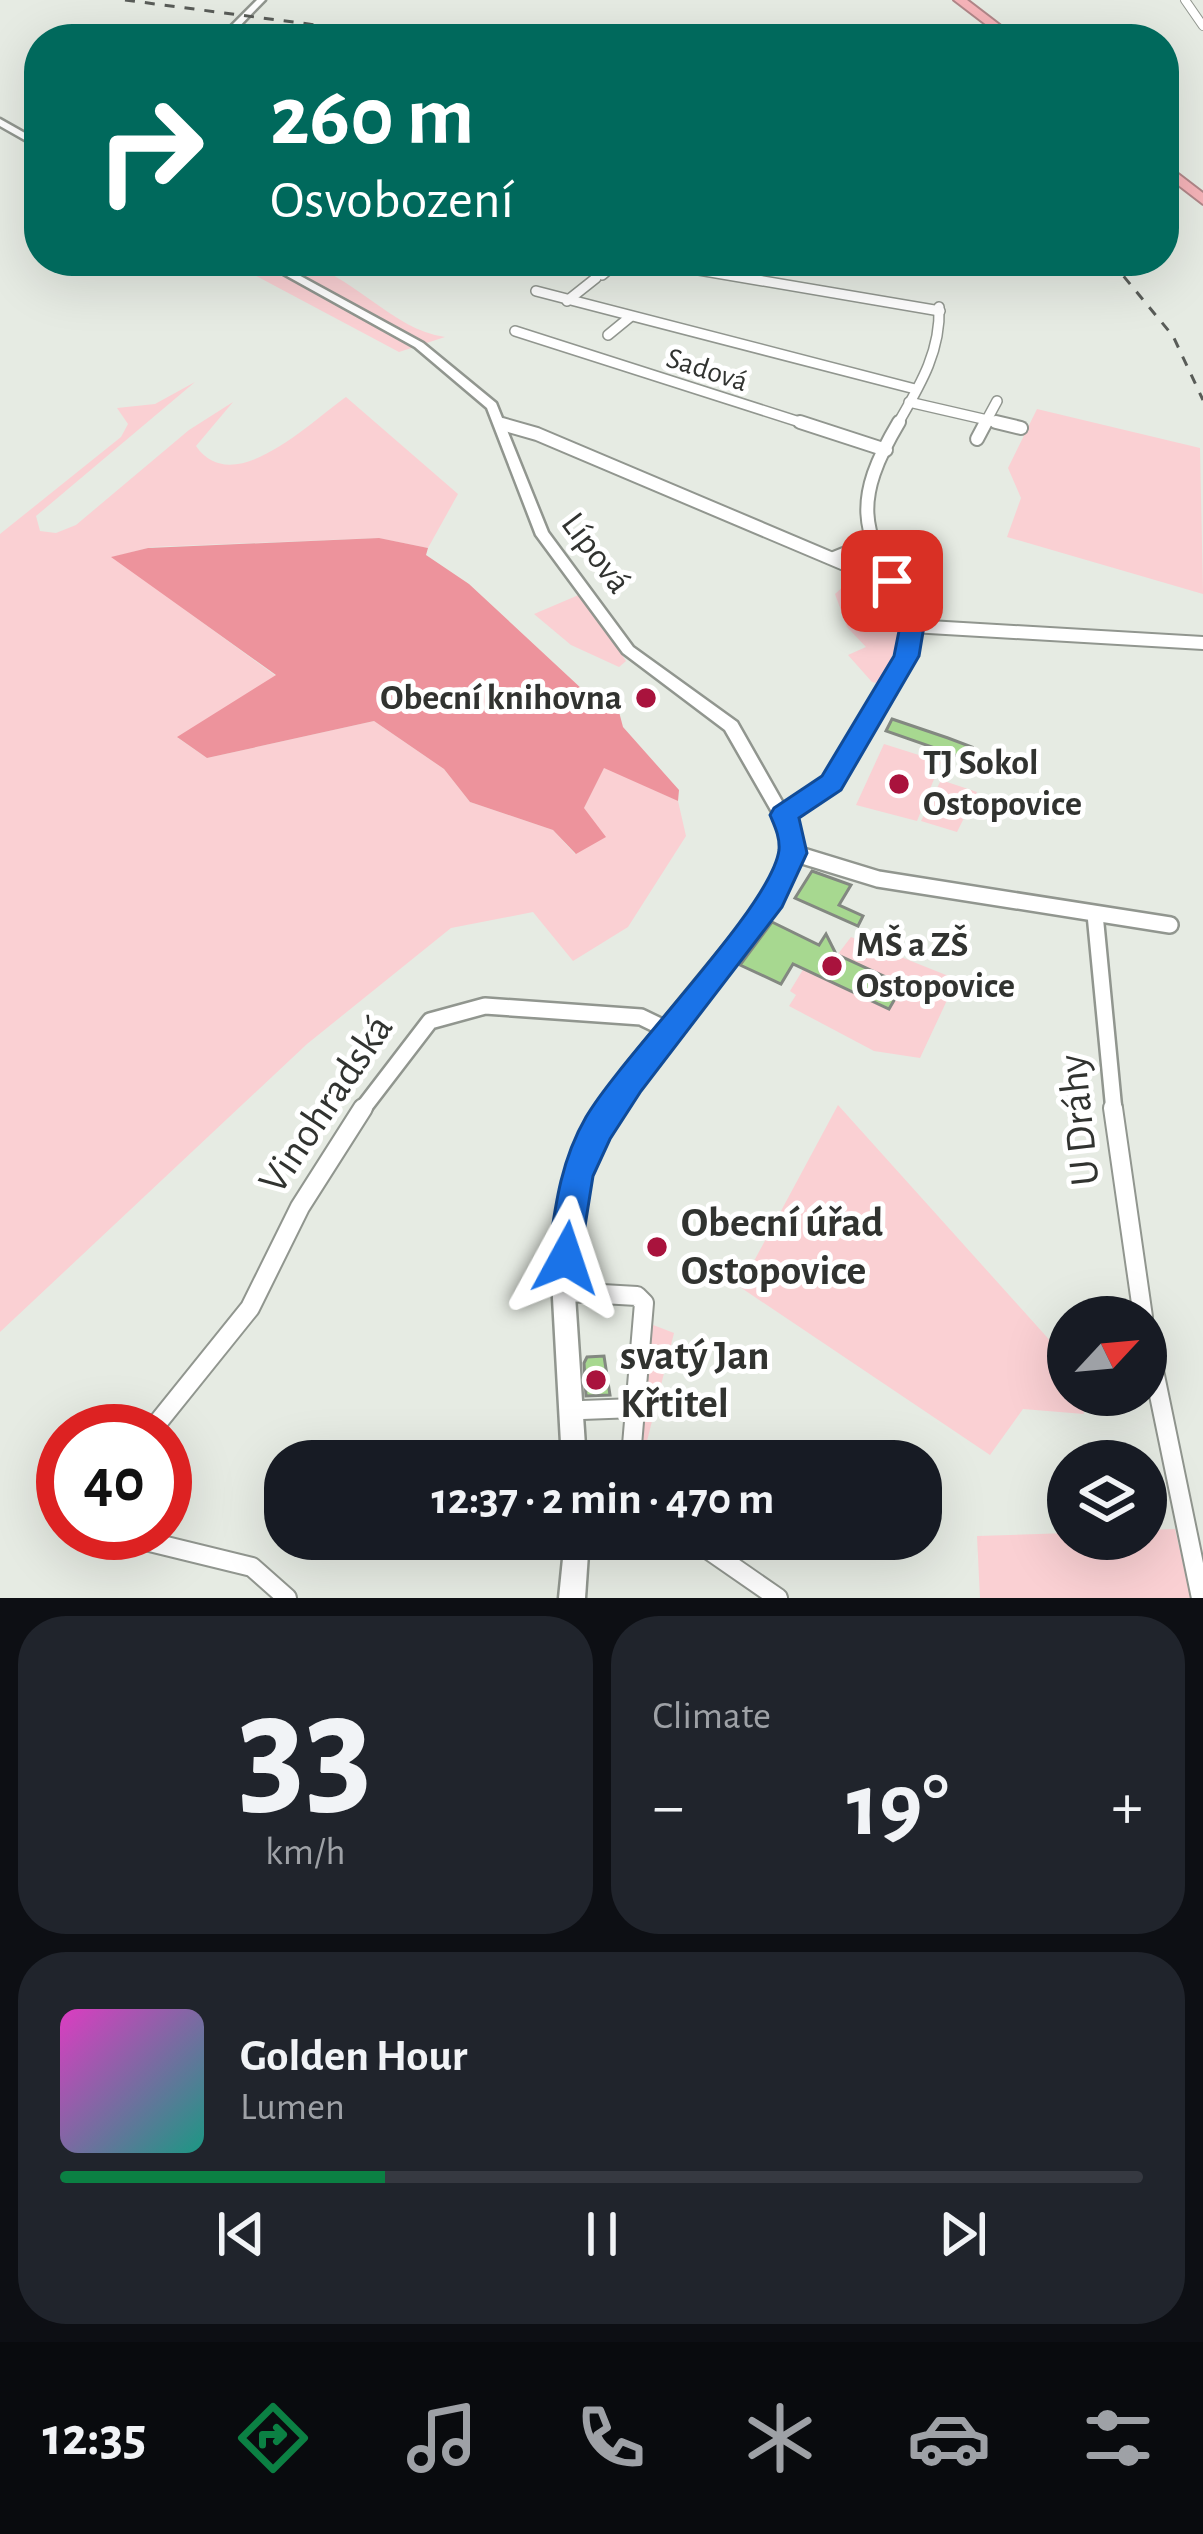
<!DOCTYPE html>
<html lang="en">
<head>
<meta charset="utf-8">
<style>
	:root { --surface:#171b24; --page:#20242c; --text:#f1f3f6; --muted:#9ea1a6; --line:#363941; --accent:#0b8043 }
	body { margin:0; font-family:"Alegreya Sans",sans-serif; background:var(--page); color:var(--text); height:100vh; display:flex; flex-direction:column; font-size:45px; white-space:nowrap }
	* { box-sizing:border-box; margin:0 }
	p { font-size:39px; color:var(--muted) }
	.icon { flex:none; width:66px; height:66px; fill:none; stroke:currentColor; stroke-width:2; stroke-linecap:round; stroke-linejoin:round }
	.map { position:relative; height:1598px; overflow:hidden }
	.side { display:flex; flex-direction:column; gap:18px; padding:18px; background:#0d0f14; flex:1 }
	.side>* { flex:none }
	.banner { position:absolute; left:24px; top:24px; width:1155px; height:252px; border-radius:48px; box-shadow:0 12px 48px #0002; background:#00695c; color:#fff; overflow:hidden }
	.needle { width:78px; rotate:64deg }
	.fabs { position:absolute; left:1047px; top:1296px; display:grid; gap:24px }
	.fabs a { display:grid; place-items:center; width:120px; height:120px; border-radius:50%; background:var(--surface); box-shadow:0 12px 48px #0002; font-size:60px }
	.speed { position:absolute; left:36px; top:1404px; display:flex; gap:24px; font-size:60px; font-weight:700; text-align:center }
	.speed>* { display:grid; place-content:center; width:156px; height:156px; border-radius:50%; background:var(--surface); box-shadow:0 12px 48px #0002; line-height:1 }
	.speed .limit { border:18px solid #d22; background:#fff; color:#111 }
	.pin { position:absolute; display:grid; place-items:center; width:102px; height:102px; color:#fff; margin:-51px; border-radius:24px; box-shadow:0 6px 18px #0006 }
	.me { position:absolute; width:132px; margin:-66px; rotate:5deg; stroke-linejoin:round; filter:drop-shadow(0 0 9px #0008) }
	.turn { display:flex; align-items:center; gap:42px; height:252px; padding:0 48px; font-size:54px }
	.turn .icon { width:156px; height:156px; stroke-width:2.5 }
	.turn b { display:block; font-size:84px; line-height:102px }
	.big { font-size:90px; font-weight:700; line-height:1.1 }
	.side .card { flex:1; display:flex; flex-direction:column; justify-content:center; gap:18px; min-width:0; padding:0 42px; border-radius:48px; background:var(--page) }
	.side .dial { align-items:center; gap:0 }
	.dial b { font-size:156px; line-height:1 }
	.song { display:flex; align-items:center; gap:36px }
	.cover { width:144px; height:144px; border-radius:18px; background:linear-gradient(135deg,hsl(310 70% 55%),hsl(170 70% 35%)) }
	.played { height:12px; border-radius:6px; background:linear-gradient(90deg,var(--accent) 30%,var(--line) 30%) }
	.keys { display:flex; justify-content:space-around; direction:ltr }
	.heat { display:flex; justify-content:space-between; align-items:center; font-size:66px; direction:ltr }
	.side .tiles { flex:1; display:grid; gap:18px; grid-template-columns:1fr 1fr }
	.card:last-child { grid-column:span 2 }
	.trip { position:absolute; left:264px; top:1440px; width:678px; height:120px; border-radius:48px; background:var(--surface); box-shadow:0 12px 48px #0002; font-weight:700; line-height:120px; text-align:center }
	.menu { display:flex; height:192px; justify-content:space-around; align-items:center; background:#090b0e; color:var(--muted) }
	.menu .icon { width:84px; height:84px }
	.menu .active { color:var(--accent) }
	.menu b { font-size:54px; color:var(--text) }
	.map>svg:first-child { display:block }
</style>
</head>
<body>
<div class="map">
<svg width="1203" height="1598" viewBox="0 0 1203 1598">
	<rect width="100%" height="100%" fill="#e6ebe3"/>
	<!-- green -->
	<g fill="#fad0d3">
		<path d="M228 261C249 261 274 257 295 261 350 270 391 330 445 337L399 352Z"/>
		<path d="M195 382 36 516 40 531 56 533 76 525 189 430 233 402 196 446C233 500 310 422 346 397L458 494 428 548 378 538 152 547 113 557 276 676 178 738 207 758 374 721 444 769 470 802 553 830 575 854 584 808 604 767 678 801 686 836 628 927 573 961 533 912 451 928 307 1044 0 1332V534L121 437 128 424 117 408 155 404Z"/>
		<polygon points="1037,409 1200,448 1203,594 1007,537 1021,498 1008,468"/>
		<polygon points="855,576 873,583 867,590 889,595 902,630 881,684 872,682 848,655 866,647 847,627 835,594"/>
		<polygon points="581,594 626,661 619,667 571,645 534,614"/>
		<polygon points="884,744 941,762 917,821 856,805"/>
		<polygon points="941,780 977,792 957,832 921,821"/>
		<polygon points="851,937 951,977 949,996 920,1058 874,1051 789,1006 796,995 790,991 804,968 890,1008 903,985 838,954"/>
		<polygon points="838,1105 1063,1355 1053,1370 1068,1372 1068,1395 1080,1395 1084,1414 1023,1409 990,1455 740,1287"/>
		<polygon points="648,1323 674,1333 642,1461 634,1461"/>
		<polygon points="1175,1529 1191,1598 980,1598 977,1536 1068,1533 1068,1539 1146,1539 1146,1530"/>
	</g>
	<!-- forest -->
	<polygon fill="#ed939c" points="379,538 428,548 426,555 469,584 597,703 610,701 618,708 623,727 679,790 678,801 604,768 584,808 606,837 576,854 553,830 470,802 444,769 374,721 207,758 177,737 276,675 111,557 148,548"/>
	<!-- building -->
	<g fill="#a7d890" stroke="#838881" stroke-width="3">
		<polygon points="892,719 948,738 972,747 966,759 886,731"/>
		<polygon points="812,871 851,885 839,905 863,916 858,926 795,898"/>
		<polygon points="772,922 819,945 826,934 836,954 903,985 889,1009 793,964 781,984 740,965"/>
		<polygon points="604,1356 610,1395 586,1396 584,1363 587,1357"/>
	</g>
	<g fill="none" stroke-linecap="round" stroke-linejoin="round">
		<!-- minor-far4 casing -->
		<g stroke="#91968f" stroke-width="10">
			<g id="minor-far4">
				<polyline points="1185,0 1203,26"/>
				<polyline points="150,35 172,39"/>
			</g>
		</g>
		<!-- minor-far3 casing -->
		<g stroke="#91968f" stroke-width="12">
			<g id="minor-far3">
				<polyline points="646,261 940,311"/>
				<polyline points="602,275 619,261"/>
				<polyline points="536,291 915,389"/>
				<polyline points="567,301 596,278"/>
				<polyline points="515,331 809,425"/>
				<polyline points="608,335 630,317"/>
				<polyline points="909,402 1009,425"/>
				<polyline points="502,424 507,425"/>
				<path d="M897 425C919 387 941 352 939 307"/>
				<polyline points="984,425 997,401"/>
			</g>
		</g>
		<!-- minor-far2 casing -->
		<g stroke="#91968f" stroke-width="16">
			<g id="minor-far2">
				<polyline points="800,422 886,450"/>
				<polyline points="996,422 1021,428"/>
				<polyline points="502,424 537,434 894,585"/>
				<polyline points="977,439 986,422"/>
				<polyline points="834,558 873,542"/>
				<polyline points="912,626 1203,643"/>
				<path d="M863 727 912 640V626C870 536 843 516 899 422"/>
			</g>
		</g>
		<!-- minor-far1 casing -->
		<g stroke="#91968f" stroke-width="20">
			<g id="minor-far1">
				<polyline points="784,815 830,785 864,724"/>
				<polyline points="793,853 878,879 1170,925"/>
				<polyline points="1095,914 1114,1111"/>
				<polyline points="361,1111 430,1021 485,1006 641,1017 668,1030"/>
			</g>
		</g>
		<!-- minor casing -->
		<g stroke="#91968f" stroke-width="22">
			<g id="minor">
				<polyline points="1113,1108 1143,1317"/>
				<polyline points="567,1292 637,1296 644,1303 631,1457"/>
				<polyline points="1146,1332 1201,1598"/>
				<polyline points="582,1410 635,1408"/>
				<polyline points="151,1431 250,1308 300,1207 363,1108"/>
				<polyline points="113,1533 252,1567 287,1598"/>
				<polyline points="659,1539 703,1546 778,1598"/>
				<polyline points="577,1542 636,1539"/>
			</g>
		</g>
		<!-- tertiary casing -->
		<g stroke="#91968f" stroke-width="5">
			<g id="tertiary">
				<polygon points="257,0 265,0 227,39 218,39"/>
				<polygon points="0,119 39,141 39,148 0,126"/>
				<polygon points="260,261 273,261 423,343 496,403 548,532 633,647 737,722 800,833 802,853 778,904 642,1074 599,1144 586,1177 579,1209 574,1280 586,1461 562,1461 552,1280 558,1209 566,1177 583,1134 628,1062 765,895 784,853 784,833 725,730 623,653 536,535 487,408 415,347"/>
				<polygon points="565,1539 589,1539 585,1598 559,1598"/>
			</g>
		</g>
		<!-- motorway casing -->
		<g stroke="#b18789" stroke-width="4">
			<g id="motorway">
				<polygon points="954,0 967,0 1018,39 1005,39"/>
				<polygon points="1164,163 1203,193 1203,204 1164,174"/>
			</g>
		</g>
		<!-- minor-far4 -->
		<use href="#minor-far4" stroke="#fff" stroke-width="8"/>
		<!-- minor-far3 -->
		<use href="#minor-far3" stroke="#fff" stroke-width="9"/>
		<!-- minor-far2 -->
		<use href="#minor-far2" stroke="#fff" stroke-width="12"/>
		<!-- minor-far1 -->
		<use href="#minor-far1" stroke="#fff" stroke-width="15"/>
		<!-- minor -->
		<use href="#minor" stroke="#fff" stroke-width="18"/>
		<!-- tertiary -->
		<use href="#tertiary" fill="#fff" fill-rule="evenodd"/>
		<!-- motorway -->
		<use href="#motorway" fill="#f6b4b9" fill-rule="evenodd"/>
		<!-- rail -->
		<g stroke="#595c58" stroke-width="3" stroke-dasharray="10 10" stroke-linecap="butt">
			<polyline points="125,0 423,39"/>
			<polyline points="1111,261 1173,336 1203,400"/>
		</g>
	</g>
	<!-- route -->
	<path fill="#1a73e8" stroke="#114b97" stroke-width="3" d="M892 574 904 581 924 626 919 656 841 790 799 818 807 853 782 907 641 1091 610 1139 593 1176 578 1270 566 1275 553 1270 548 1258C555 1208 560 1162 586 1117 623 1054 772 906 779 850 780 837 775 827 770 815L774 808 822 776 894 656 900 626 881 581Z"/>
	<!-- markers -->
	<g fill="#a9133d" stroke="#fff" stroke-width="4.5">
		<circle cx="646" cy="698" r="12"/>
		<circle cx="899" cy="784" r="12"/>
		<circle cx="832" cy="966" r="12"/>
		<circle cx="657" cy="1247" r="12"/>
		<circle cx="596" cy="1380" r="12"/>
	</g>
	<g text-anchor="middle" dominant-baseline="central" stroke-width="10" stroke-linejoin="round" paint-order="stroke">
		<!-- far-street labels -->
		<g font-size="30" fill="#313330" stroke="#fff">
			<text transform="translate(707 370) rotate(18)">Sadová</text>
		</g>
		<!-- street labels -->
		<g font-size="36" fill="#313330" stroke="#fff">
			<text transform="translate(596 553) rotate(53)">Lípová</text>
		</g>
		<!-- poi labels -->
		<g font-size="36" font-weight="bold" fill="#313330" stroke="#fff" text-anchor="start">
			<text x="622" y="698" text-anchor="end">Obecní knihovna</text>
			<text x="923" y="763">TJ Sokol<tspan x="923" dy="41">Ostopovice</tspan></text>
			<text x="856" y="945">MŠ a ZŠ<tspan x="856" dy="41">Ostopovice</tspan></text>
		</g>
		<!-- near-street labels -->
		<g font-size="42" fill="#313330" stroke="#fff">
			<text transform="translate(326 1104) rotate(-56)">Vinohradská</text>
			<text transform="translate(1079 1120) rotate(-96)">U Dráhy</text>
		</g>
		<!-- near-poi labels -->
		<g font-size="42" font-weight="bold" fill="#313330" stroke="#fff" text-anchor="start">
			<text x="681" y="1223">Obecní úřad<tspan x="681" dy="48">Ostopovice</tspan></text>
			<text x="620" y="1356">svatý Jan<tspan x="620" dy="48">Křtitel</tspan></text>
		</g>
	</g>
</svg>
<div class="fabs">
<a><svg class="needle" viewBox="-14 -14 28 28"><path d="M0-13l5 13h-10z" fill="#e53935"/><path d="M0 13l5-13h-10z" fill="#9ea1a6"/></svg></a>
<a><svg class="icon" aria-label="layers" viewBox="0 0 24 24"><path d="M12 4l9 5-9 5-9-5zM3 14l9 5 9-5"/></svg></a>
</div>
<div class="speed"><div class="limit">40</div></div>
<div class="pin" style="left:892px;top:581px;background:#d93025"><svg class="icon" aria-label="arrive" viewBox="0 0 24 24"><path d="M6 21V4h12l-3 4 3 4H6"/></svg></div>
<svg class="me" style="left:566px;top:1258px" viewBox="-20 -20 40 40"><path d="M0-17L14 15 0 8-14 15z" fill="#1a73e8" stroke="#fff" stroke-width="4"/></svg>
<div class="trip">12:37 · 2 min · 470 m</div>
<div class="banner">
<div class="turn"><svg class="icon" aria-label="right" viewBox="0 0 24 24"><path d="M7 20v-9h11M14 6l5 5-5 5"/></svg><div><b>260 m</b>Osvobození</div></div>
</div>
</div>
<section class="side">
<div class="tiles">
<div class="card dial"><b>33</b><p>km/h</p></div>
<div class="card"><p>Climate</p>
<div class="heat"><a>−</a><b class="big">19°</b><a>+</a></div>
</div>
<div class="card">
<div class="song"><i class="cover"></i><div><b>Golden Hour</b><p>Lumen</p></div></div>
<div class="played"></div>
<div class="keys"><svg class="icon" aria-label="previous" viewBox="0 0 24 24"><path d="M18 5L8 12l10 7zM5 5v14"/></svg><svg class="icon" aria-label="pause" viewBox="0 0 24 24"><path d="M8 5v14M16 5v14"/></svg><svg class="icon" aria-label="next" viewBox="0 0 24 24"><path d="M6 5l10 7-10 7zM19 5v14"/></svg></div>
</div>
</div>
</section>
<nav class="menu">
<b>12:35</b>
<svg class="icon active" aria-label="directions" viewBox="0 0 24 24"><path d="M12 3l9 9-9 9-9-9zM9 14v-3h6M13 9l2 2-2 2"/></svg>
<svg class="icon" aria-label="music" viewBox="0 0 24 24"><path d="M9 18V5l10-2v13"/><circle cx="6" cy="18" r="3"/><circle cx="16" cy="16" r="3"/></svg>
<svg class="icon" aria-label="phone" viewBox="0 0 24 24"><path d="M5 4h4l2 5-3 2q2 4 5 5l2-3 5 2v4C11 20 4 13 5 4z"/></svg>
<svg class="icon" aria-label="climate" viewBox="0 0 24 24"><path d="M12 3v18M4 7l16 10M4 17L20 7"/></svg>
<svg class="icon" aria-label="car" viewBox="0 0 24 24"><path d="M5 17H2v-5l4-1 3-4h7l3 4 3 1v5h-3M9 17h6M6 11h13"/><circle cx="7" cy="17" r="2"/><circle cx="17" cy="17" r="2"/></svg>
<svg class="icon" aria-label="filters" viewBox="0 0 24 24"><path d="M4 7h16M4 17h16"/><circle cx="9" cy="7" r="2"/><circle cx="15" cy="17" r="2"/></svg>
</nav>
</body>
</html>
